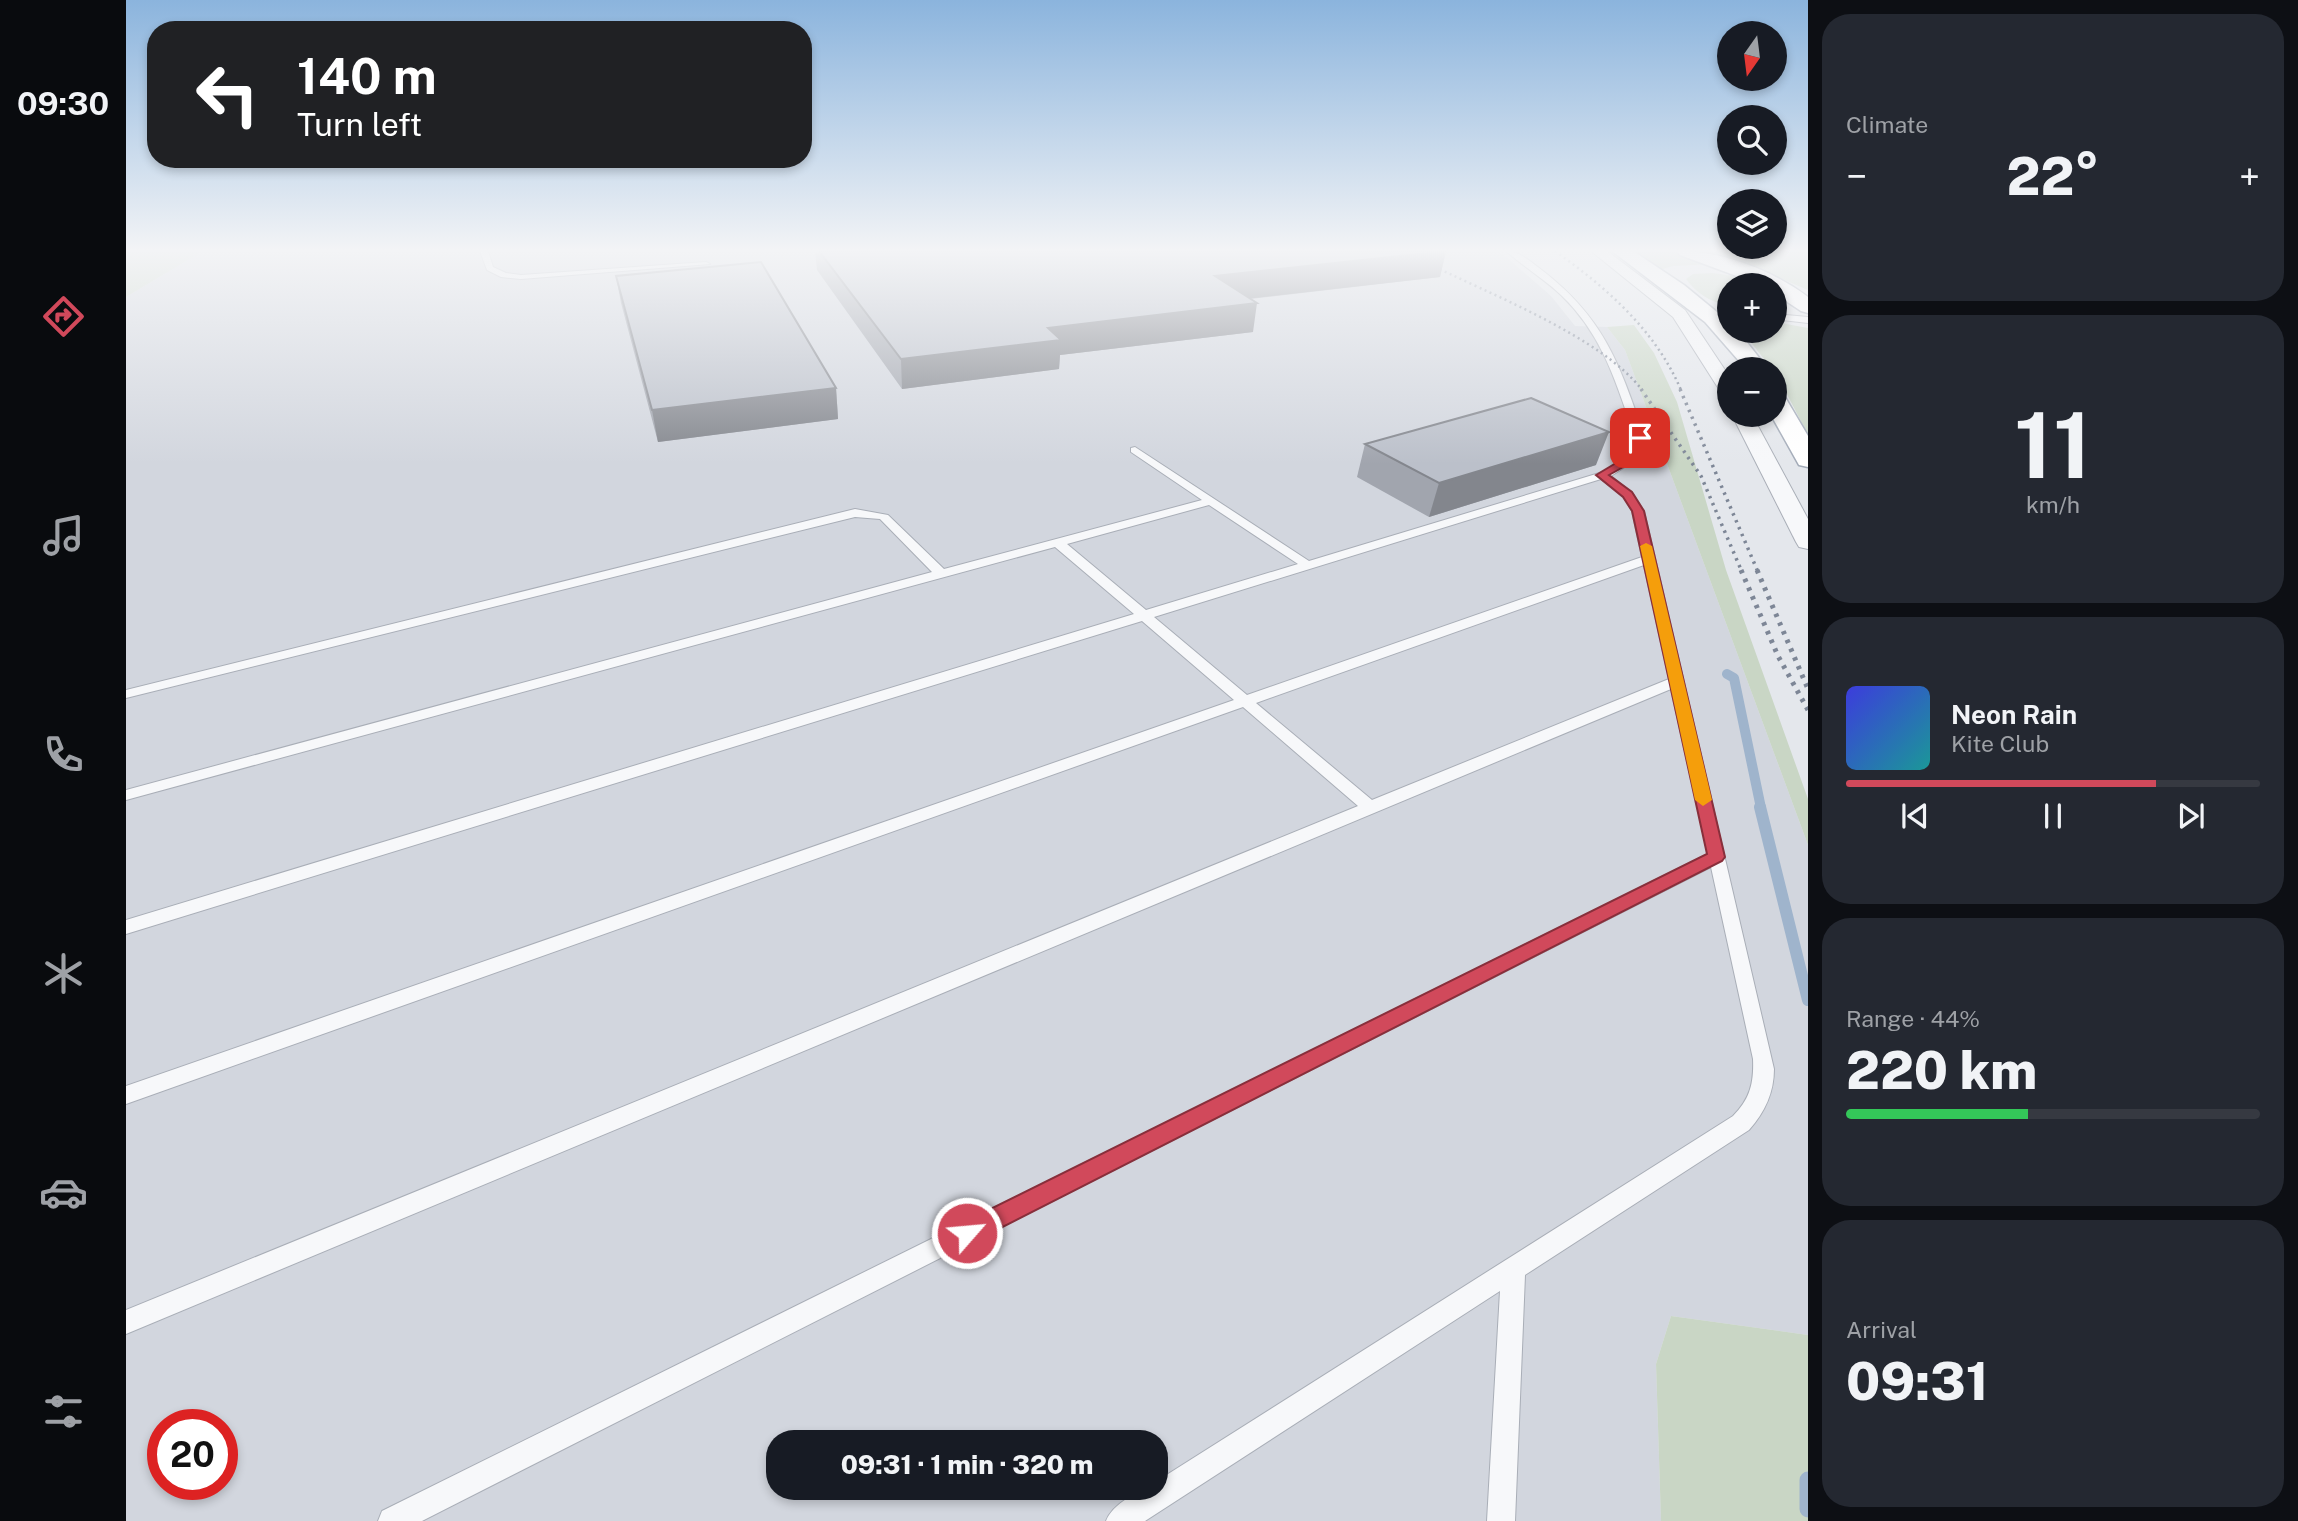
<!DOCTYPE html>
<html lang="en">
<head>
<meta charset="utf-8">
<style>
	:root { --surface:#171b24; --page:#242831; --text:#f1f3f6; --muted:#9ea1a6; --line:#363941; --accent:#d1495b }
	body { margin:0; font-family:"Public Sans",sans-serif; background:var(--page); color:var(--text); height:100vh; display:flex; flex-direction:column; font-size:26px; white-space:nowrap }
	* { box-sizing:border-box; margin:0 }
	p { font-size:23px; color:var(--muted) }
	.icon { flex:none; width:38px; height:38px; fill:none; stroke:currentColor; stroke-width:2; stroke-linecap:round; stroke-linejoin:round }
	.map { position:relative; flex:1; overflow:hidden }
	.panel { display:flex; flex-direction:column; gap:14px; padding:14px; background:#0d0f14; width:490px }
	.panel>* { flex:none }
	.hud { position:absolute; left:21px; top:21px; width:665px; height:147px; border-radius:28px; box-shadow:0 4px 10px #0003; background:#202124; color:#fff; overflow:hidden }
	.needle { width:46px; rotate:194deg }
	.controls { position:absolute; left:1591px; top:21px; display:grid; gap:14px }
	.controls a { display:grid; place-items:center; width:70px; height:70px; border-radius:50%; background:var(--surface); box-shadow:0 4px 10px #0003; font-size:35px }
	.speed { position:absolute; left:21px; top:1409px; display:flex; gap:14px; font-size:35px; font-weight:700; text-align:center }
	.speed>* { display:grid; place-content:center; width:91px; height:91px; border-radius:50%; background:var(--surface); box-shadow:0 4px 10px #0003; line-height:1 }
	.speed .limit { border:10px solid #d22; background:#fff; color:#111 }
	.pin { position:absolute; display:grid; place-items:center; width:60px; height:60px; color:#fff; margin:-30px; border-radius:14px; box-shadow:0 4px 10px #0006 }
	.me { position:absolute; width:77px; margin:-38px; rotate:63deg; stroke-linejoin:round; filter:drop-shadow(0 0 5px #0008) }
	.turn { display:flex; align-items:center; gap:24px; height:147px; padding:0 35px; font-size:32px }
	.turn .icon { width:91px; height:91px; stroke-width:2.5 }
	.turn b { display:block; font-size:49px; line-height:60px }
	.big { font-size:52px; font-weight:800; line-height:1.1 }
	.panel .tile { flex:1; display:flex; flex-direction:column; justify-content:center; gap:10px; min-width:0; padding:0 24px; border-radius:28px; background:var(--page) }
	.panel .dial { align-items:center; gap:0 }
	.dial b { font-size:91px; line-height:1 }
	.song { display:flex; align-items:center; gap:21px }
	.cover { width:84px; height:84px; border-radius:10px; background:linear-gradient(135deg,hsl(240 70% 55%),hsl(180 70% 35%)) }
	.played { height:7px; border-radius:4px; background:linear-gradient(90deg,var(--accent) 75%,var(--line) 75%) }
	.keys { display:flex; justify-content:space-around; direction:ltr }
	.heat { display:flex; justify-content:space-between; align-items:center; font-size:38px; direction:ltr }
	.charge { height:10px; border-radius:5px; background:linear-gradient(90deg,#34c759 44%,var(--line) 0) }
	.trip { position:absolute; left:640px; top:1430px; width:402px; height:70px; border-radius:28px; background:var(--surface); box-shadow:0 4px 10px #0003; font-weight:800; line-height:70px; text-align:center }
	main { display:flex; flex:1; min-height:0 }
	.tabs { display:flex; flex-direction:column; width:126px; justify-content:space-around; align-items:center; background:#090b0e; color:var(--muted) }
	.tabs .icon { width:49px; height:49px }
	.tabs .on { color:var(--accent) }
	.tabs b { font-size:32px; color:var(--text) }
	.map>svg:first-child { display:block }
</style>
</head>
<body>
<main>
<nav class="tabs">
<b>09:30</b>
<svg class="icon on" aria-label="directions" viewBox="0 0 24 24"><path d="M12 3l9 9-9 9-9-9zM9 14v-3h6M13 9l2 2-2 2"/></svg>
<svg class="icon" aria-label="music" viewBox="0 0 24 24"><path d="M9 18V5l10-2v13"/><circle cx="6" cy="18" r="3"/><circle cx="16" cy="16" r="3"/></svg>
<svg class="icon" aria-label="phone" viewBox="0 0 24 24"><path d="M5 4h4l2 5-3 2q2 4 5 5l2-3 5 2v4C11 20 4 13 5 4z"/></svg>
<svg class="icon" aria-label="climate" viewBox="0 0 24 24"><path d="M12 3v18M4 7l16 10M4 17L20 7"/></svg>
<svg class="icon" aria-label="car" viewBox="0 0 24 24"><path d="M5 17H2v-5l4-1 3-4h7l3 4 3 1v5h-3M9 17h6M6 11h13"/><circle cx="7" cy="17" r="2"/><circle cx="17" cy="17" r="2"/></svg>
<svg class="icon" aria-label="filters" viewBox="0 0 24 24"><path d="M4 7h16M4 17h16"/><circle cx="9" cy="7" r="2"/><circle cx="15" cy="17" r="2"/></svg>
</nav>
<div class="map">
<svg width="1682" height="1521" viewBox="0 0 1682 1521">
	<rect width="100%" height="100%" fill="#e4e7ec"/>
	<!-- built -->
	<path fill="#d2d6de" fill-rule="evenodd" d="M77 251H1371L1379 256 1425 296 1449 326 1481 327 1499 350 1682 845V1335L1545 1316 1530 1364 1535 1521H0V297ZM37 1424H96V1484H37ZM653 1442H1031V1488H653Z"/>
	<!-- green -->
	<g fill="#c9d6c5">
		<polygon points="0,251 77,251 0,297"/>
		<polygon points="1504,251 1552,251 1590,264 1547,266 1533,270"/>
		<polygon points="1577,251 1682,251 1682,290 1637,271"/>
		<path d="M1586 273 1609 276 1634 285H1603V306C1585 302 1571 294 1560 279L1567 274Z"/>
		<polygon points="1649,322 1682,328 1682,435 1648,369 1646,369 1616,331 1648,331"/>
		<polygon points="1508,325 1528,353 1551,402 1600,570 1682,799 1682,845 1499,350 1481,327"/>
		<polygon points="1545,1316 1682,1335 1682,1521 1535,1521 1530,1364"/>
	</g>
	<g fill="none" stroke-linecap="round" stroke-linejoin="round">
		<!-- stream-far2 -->
		<polyline stroke="#9fb4cc" stroke-width="10" points="1601,674 1608,678 1635,808"/>
		<!-- stream-far1 -->
		<polyline stroke="#9fb4cc" stroke-width="12" points="1634,807 1682,1000"/>
		<!-- stream -->
		<polyline stroke="#9fb4cc" stroke-width="17" points="1682,1480 1682,1509"/>
		<!-- service casing -->
		<g stroke="#a9aeb7" stroke-width="2">
			<g id="service">
				<polygon points="354,251 362,251 367,267 380,273 395,275 580,262 584,264 395,279 375,277 361,270"/>
				<path d="M1380 251C1394 251 1406 263 1417 271 1480 320 1494 366 1519 438L1508 461 1485 476 1506 493 1518 511 1648 1069C1648 1093 1639 1112 1623 1130L1399 1275 1389 1521H1361L1374 1291 1019 1521H980C986 1505 1013 1488 1031 1488V1481L1607 1116C1624 1099 1628 1083 1627 1059L1585 867 296 1521H252L256 1511 1582 854 1545 689 0 1334V1310L1232 806 1117 707 0 1104V1086L1108 700 1016 621 0 934V920L1008 614 929 547 0 800V790L806 572 754 519 729 517 0 698V690L729 509 762 515 818 569 1076 500 1005 452V448L1009 447 1183 561 1480 471 1499 457 1509 438C1491 385 1477 335 1435 295 1418 279 1398 267 1380 251ZM1475 479 1498 497 1506 511 1516 557 1121 695 1028 617ZM1083 505 1172 564 1020 610 941 544ZM1518 565 1543 679 1246 800 1130 703Z"/>
				<polygon points="1650,314 1682,317 1682,323 1648,319"/>
			</g>
		</g>
		<!-- minor casing -->
		<g stroke="#a9aeb7" stroke-width="2">
			<g id="minor">
				<polygon points="1465,251 1481,251 1559,310 1603,376 1603,396 1596,394 1547,317"/>
				<polygon points="1606,415 1626,415 1682,519 1682,549 1673,547 1670,542"/>
			</g>
		</g>
		<!-- primary casing -->
		<g stroke="#a3abb8" stroke-width="3">
			<g id="primary">
				<polygon points="1486,251 1507,251 1558,285 1603,322 1603,331 1612,331 1642,369 1620,369 1579,322"/>
				<path d="M1551 251C1596 251 1646 270 1682 297V313L1675 311 1648 293V285H1635L1554 255Z"/>
				<polygon points="1648,390 1656,392 1682,436 1682,467 1673,465 1645,415 1648,415"/>
			</g>
		</g>
		<!-- service -->
		<use href="#service" fill="#f7f8fa" fill-rule="evenodd"/>
		<!-- minor -->
		<use href="#minor" fill="#f7f8fa" fill-rule="evenodd"/>
		<!-- primary -->
		<use href="#primary" fill="#fff" fill-rule="evenodd"/>
		<!-- rail-far2 -->
		<g stroke="#7d8696" stroke-width="2.5" stroke-dasharray="2 3.5" stroke-linecap="butt">
			<path d="M1429 251C1481 288 1530 331 1555 390"/>
			<path d="M1299 262C1361 293 1476 337 1516 390"/>
		</g>
		<!-- rail-far1 -->
		<g stroke="#7d8696" stroke-width="3.5" stroke-dasharray="2.5 5" stroke-linecap="butt">
			<polyline points="1515,389 1575,476 1616,572"/>
			<polyline points="1554,389 1632,572"/>
		</g>
		<!-- rail -->
		<g stroke="#7d8696" stroke-width="5" stroke-dasharray="3.5 6" stroke-linecap="butt">
			<polyline points="1615,570 1652,656 1682,710"/>
			<polyline points="1631,570 1682,689"/>
		</g>
	</g>
	<!-- wall -->
	<g fill="#a1a5ae">
		<polygon points="689,251 1320,251 1314,277 1124,299 1127,332 934,355 933,369 776,389 691,270"/>
		<polygon points="490,276 710,388 712,419 532,442 495,303"/>
		<polygon points="1239,444 1470,465 1303,517 1231,477"/>
	</g>
	<!-- shaded-wall -->
	<g fill="#83868d">
		<polygon points="1320,251 1314,277 1085,303 1089,276"/>
		<polygon points="1131,303 1127,332 934,355 933,369 776,389 775,359 922,328"/>
		<polygon points="710,388 712,419 532,442 526,410"/>
		<polygon points="1483,432 1470,465 1303,517 1313,483"/>
	</g>
	<!-- building -->
	<g fill="#bbc0ca" stroke="#83868d" stroke-width="2">
		<polygon points="693,251 1319,251 1089,276 1131,303 922,328 935,340 775,359"/>
		<polygon points="635,262 710,388 526,410 490,276"/>
		<polygon points="1405,398 1483,432 1313,483 1239,444"/>
	</g>
	<!-- sky -->
	<linearGradient id="sky" x2="0" y2="1"><stop stop-color="#8bb4dd"/><stop offset="0.54" stop-color="#f3f4f6"/><stop offset="1" stop-color="#f3f4f6" stop-opacity="0"/></linearGradient>
	<rect width="1682" height="464" fill="url(#sky)"/>
	<!-- route -->
	<polygon fill="#d1495b" stroke="#882f3b" stroke-width="2" points="1514,435 1520,438 1508,461 1483,475 1506,492 1518,511 1599,857 1596,861 849,1241 841,1244 832,1241 829,1233 832,1225 1581,854 1506,511 1497,497 1470,475 1500,457 1509,438"/>
	<!-- slow -->
	<polygon fill="#f59e0b" points="1520,543 1526,546 1586,800 1577,806 1569,800 1514,546"/>
</svg>
<div class="controls">
<a><svg class="needle" viewBox="-14 -14 28 28"><path d="M0-13l5 13h-10z" fill="#e53935"/><path d="M0 13l5-13h-10z" fill="#9ea1a6"/></svg></a>
<a><svg class="icon" aria-label="search" viewBox="0 0 24 24"><circle cx="10" cy="10" r="6"/><path d="M15 15l6 6"/></svg></a>
<a><svg class="icon" aria-label="layers" viewBox="0 0 24 24"><path d="M12 4l9 5-9 5-9-5zM3 14l9 5 9-5"/></svg></a>
<a>+</a>
<a>−</a>
</div>
<div class="speed"><div class="limit">20</div></div>
<div class="pin" style="left:1514px;top:438px;background:#d93025"><svg class="icon" aria-label="arrive" viewBox="0 0 24 24"><path d="M6 21V4h12l-3 4 3 4H6"/></svg></div>
<svg class="me" style="left:841px;top:1233px" viewBox="-20 -20 40 40"><circle r="17" fill="#d1495b" stroke="#fff" stroke-width="3"/><path d="M0-11L8 9 0 5-8 9z" fill="#fff"/></svg>
<div class="trip">09:31 · 1 min · 320 m</div>
<div class="hud">
<div class="turn"><svg class="icon" aria-label="left" viewBox="0 0 24 24"><path d="M17 20v-9H6M10 6l-5 5 5 5"/></svg><div><b>140 m</b>Turn left</div></div>
</div>
</div>
<section class="panel">
<div class="tile"><p>Climate</p>
<div class="heat"><a>−</a><b class="big">22°</b><a>+</a></div>
</div>
<div class="tile dial"><b>11</b><p>km/h</p></div>
<div class="tile">
<div class="song"><i class="cover"></i><div><b>Neon Rain</b><p>Kite Club</p></div></div>
<div class="played"></div>
<div class="keys"><svg class="icon" aria-label="previous" viewBox="0 0 24 24"><path d="M18 5L8 12l10 7zM5 5v14"/></svg><svg class="icon" aria-label="pause" viewBox="0 0 24 24"><path d="M8 5v14M16 5v14"/></svg><svg class="icon" aria-label="next" viewBox="0 0 24 24"><path d="M6 5l10 7-10 7zM19 5v14"/></svg></div>
</div>
<div class="tile"><p>Range · 44%</p><b class="big">220 km</b><div class="charge"></div></div>
<div class="tile"><p>Arrival</p><b class="big">09:31</b></div>
</section>
</main>
</body>
</html>
